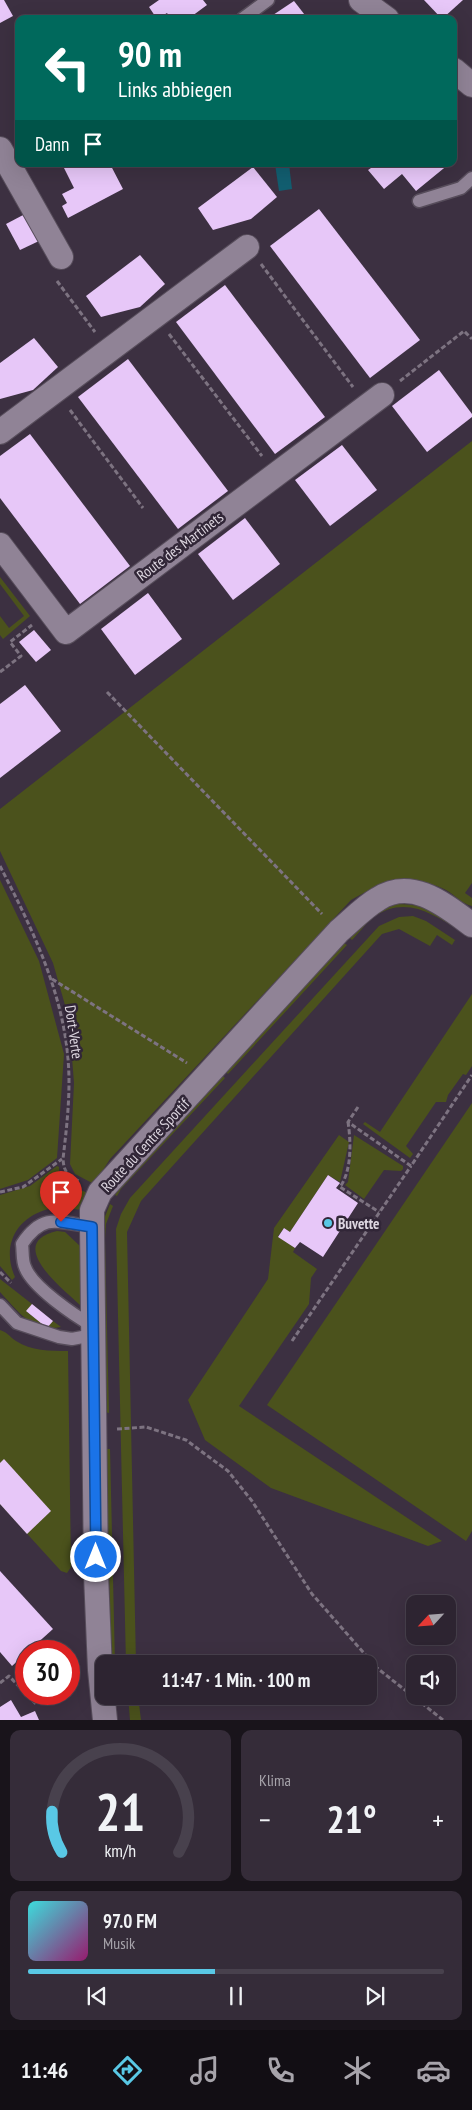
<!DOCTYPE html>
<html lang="de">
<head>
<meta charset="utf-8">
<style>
	:root { --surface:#2d2431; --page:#352c39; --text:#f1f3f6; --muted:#a7a4ab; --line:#48414d; --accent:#59c8e5 }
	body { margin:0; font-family:"PT Sans Narrow",sans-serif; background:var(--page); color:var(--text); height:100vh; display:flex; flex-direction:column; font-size:19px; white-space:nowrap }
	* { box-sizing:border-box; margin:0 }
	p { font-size:16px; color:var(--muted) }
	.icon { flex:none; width:28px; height:28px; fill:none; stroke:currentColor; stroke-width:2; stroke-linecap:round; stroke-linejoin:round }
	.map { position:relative; height:1720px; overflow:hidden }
	.panel { display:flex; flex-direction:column; gap:10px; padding:10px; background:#19141b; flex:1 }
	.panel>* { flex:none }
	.hud { position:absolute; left:15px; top:15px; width:442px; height:152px; border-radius:10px; box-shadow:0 5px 20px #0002,0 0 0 1px var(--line); background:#00695c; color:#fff; overflow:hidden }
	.needle { width:32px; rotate:244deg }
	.controls { position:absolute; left:406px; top:1595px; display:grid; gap:10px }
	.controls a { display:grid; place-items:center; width:50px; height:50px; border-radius:10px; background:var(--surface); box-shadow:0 5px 20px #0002,0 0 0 1px var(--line); font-size:25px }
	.speed { position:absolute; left:15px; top:1640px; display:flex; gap:10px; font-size:25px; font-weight:700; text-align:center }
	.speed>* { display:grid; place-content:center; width:65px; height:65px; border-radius:50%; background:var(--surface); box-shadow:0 5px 20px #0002,0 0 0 1px var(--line); line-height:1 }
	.speed .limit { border:8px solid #d22; background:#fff; color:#111 }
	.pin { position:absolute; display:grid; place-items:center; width:42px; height:42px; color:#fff; margin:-51px -21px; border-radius:50% 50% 50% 0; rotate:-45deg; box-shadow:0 0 5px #0007 }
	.pin .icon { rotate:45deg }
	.me { position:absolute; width:55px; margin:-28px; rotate:0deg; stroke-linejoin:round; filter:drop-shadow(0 0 4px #0008) }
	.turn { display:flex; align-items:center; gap:18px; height:105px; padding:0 20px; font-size:22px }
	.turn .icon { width:65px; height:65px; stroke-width:2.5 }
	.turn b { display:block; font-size:35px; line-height:42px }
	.then { display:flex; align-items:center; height:48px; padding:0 20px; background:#0003; gap:10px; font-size:19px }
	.big { font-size:38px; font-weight:700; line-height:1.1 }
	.panel .tile { flex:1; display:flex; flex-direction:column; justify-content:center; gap:8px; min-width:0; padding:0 18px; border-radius:10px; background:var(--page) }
	.panel .dial { align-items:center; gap:0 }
	.dial svg { height:130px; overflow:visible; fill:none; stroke:var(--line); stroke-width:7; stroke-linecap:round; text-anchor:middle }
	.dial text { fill:var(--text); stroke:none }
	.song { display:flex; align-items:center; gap:15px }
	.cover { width:60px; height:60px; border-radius:8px; background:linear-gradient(135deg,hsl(180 70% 55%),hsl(320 70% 35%)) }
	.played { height:5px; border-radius:2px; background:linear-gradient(90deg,var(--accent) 45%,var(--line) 45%) }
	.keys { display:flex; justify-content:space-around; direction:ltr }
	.heat { display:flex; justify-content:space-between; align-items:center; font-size:28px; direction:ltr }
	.panel .tiles { flex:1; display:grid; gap:10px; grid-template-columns:1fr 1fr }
	.tile:last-child { grid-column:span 2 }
	.trip { position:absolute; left:95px; top:1655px; width:282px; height:50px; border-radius:10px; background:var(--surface); box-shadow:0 5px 20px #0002,0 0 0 1px var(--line); font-weight:700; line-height:50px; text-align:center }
	.dock { display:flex; height:80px; justify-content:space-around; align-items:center; background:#120e14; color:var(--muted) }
	.dock .icon { width:35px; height:35px }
	.dock .on { color:var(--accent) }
	.dock b { font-size:22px; color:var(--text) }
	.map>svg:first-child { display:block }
</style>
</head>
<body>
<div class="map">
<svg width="472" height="1720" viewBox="0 0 472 1720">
	<rect width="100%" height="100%" fill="#3c3041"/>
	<!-- green -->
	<g fill="#4b521c">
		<path d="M472 441V883L465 893 472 898V906C462 904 455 895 446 890 413 873 381 882 351 900L110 1159 94 1184 75 1174 70 1164 74 1083 69 1019 53 963 0 851V809Z"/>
		<polygon points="0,577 30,616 3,639 0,635 0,616 9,628 24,616 0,584"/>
		<polygon points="0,880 39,961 64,1054 57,1158 28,1180 0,1189"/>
		<path d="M392 904C427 904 434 910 461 929L460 931C433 914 405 895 374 917 366 923 359 933 352 940L349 937 371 913Z"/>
		<polygon points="413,916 426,921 455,940 452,945 437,935 430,946 399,929 382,934 141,1201 127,1232 136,1664 126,1664 116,1229 121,1214 130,1198 379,926 399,917"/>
		<polygon points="344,943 347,945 228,1074 226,1072"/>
		<polygon points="472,994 472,1066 466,1075 463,1074 448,1095 446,1102 436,1102 406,1146 413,1154 410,1158 363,1124 365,1122 380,1132"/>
		<polygon points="222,1075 225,1078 121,1189 117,1196 115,1195 119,1187"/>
		<polygon points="472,1103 472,1531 466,1541 267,1405"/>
		<polygon points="339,1135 349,1142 340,1182 328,1175 290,1232 284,1228 278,1236 295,1248 293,1252 317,1269 311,1278 309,1304 239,1406 442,1541 428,1546 271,1488 205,1440 188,1400 268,1279 274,1228"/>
		<polygon points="354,1135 403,1166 403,1169 401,1171 384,1170 364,1199 345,1185 348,1182"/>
		<path d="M57 1166 59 1167C58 1186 75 1187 90 1194L84 1210C72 1209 56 1206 45 1210 14 1220 2 1248 15 1277L12 1280 0 1266V1195L30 1186Z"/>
		<polygon points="110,1204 113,1206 106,1224 105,1239 109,1413 105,1412 102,1224"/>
		<path d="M57 1231 65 1232 80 1246V1305C63 1289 4 1243 57 1231Z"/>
		<path d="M0 1279 32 1304 27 1312 47 1327 53 1321 61 1327C32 1333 18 1311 0 1292Z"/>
		<path d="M0 1330C7 1332 10 1337 16 1341 31 1351 50 1351 68 1351L71 1567 67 1573 61 1571 0 1504Z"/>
		<polygon points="105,1449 110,1449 115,1664 112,1664"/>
		<polygon points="128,1696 138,1696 141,1720 130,1720"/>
	</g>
	<!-- water -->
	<polygon fill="#125e70" points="275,164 289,164 292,189 279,191"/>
	<!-- building -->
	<g fill="#e7c7f8">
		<polygon points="0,0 4,0 13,16 0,23"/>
		<polygon points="159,0 203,0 207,5 188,19 171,19 167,13 157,19 149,7"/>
		<polygon points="424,0 463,0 442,19"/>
		<polygon points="294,1 308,19 267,19"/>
		<polygon points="71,164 110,164 123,189 68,218 62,206 67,203 62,194 74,188 64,168"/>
		<polygon points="377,164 449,164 416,191 402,174 384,189 368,170"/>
		<polygon points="253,167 277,197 251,219 213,230 198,208"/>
		<polygon points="319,209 420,340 370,378 270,246"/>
		<polygon points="25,214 39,241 20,250 6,224"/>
		<polygon points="140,255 165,284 140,307 101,317 86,296"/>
		<polygon points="225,285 325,417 275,454 176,322"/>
		<polygon points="34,338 58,367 33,390 0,399 0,363"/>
		<polygon points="128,359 228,491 178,529 78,397"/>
		<polygon points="439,370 472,414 472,417 427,452 392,406"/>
		<polygon points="30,434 130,566 80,604 0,498 0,456"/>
		<polygon points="342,445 377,490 330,526 295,480"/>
		<polygon points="245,518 280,564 233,600 198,554"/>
		<polygon points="148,593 182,639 135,675 101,629"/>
		<polygon points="34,630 51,650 36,662 19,642"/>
		<polygon points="25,685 61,731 0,778 0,704"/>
		<polygon points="328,1175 340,1183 336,1188 358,1203 323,1257 300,1242 295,1248 278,1237 284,1228 290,1232"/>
		<polygon points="32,1304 53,1321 47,1328 26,1311"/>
		<polygon points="4,1459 51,1511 27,1534 0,1504 0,1463"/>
		<polygon points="0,1571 53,1629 12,1666 0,1652"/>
		<polygon points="11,1700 21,1717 35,1711 39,1720 0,1720 0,1707"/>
	</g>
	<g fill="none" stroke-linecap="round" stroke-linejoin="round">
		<!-- lane casing -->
		<g stroke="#574d5b" stroke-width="15">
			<g id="lane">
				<polyline points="242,19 268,0"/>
				<polyline points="419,201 461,188 472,178"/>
				<path d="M92 1227C59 1222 43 1212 22 1244 23 1251 22 1261 25 1267 32 1287 75 1316 93 1326"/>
				<polyline points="0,1305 17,1323 59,1337 72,1339 93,1335"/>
			</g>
		</g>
		<!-- street casing -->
		<g stroke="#574d5b" stroke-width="26">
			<g id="street">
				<polyline points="361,0 387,19"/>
				<polyline points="454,70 472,85"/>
				<polyline points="0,149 61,257"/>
				<polyline points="0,432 247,247"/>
				<polyline points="0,545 66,632 382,395"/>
				<path d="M105 1720 100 1670 96 1575 92 1227V1210L100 1192 339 931C351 921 364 907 378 899 412 877 445 905 472 925"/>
			</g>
		</g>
		<!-- path -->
		<g stroke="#7d7381" stroke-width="3" stroke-dasharray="5 2.5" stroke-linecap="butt">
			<polyline points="261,264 353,387"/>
			<polyline points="57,281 95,332"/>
			<polyline points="169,334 262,456"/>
			<polyline points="400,381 464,331 472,339"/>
			<polyline points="70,410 143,508"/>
			<polyline points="0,672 21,656 10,642 32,625"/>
			<polyline points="107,692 322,914"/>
			<path d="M0 866C35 934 69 1004 69 1082 69 1108 66 1133 63 1159 64 1172 67 1175 79 1181"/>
			<polyline points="52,979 187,1063"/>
			<polyline points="358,1107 348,1122 411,1166 472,1075"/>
			<path d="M348 1122C351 1142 352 1170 340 1187L379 1212"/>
			<polyline points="0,1192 23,1187 62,1159"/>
			<polyline points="0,1272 11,1283"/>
			<polyline points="292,1341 411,1166"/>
			<polyline points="117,1429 146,1427 186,1440 228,1471 252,1501 312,1594 377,1668 443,1720"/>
			<polyline points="69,1680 77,1675"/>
			<polyline points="0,1683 9,1676 36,1704 49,1694"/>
		</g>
		<!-- lane -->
		<use href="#lane" stroke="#908396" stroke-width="12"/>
		<!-- street -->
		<use href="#street" stroke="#908396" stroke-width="24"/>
	</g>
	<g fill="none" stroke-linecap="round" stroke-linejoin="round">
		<!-- route casing -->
		<g stroke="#114b97" stroke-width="12">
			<polyline id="route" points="61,1222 92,1227 96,1557"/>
		</g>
		<!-- route -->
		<use href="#route" stroke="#1a73e8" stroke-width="9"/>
	</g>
	<!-- markers -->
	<circle fill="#59c8e5" stroke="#312637" stroke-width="2" cx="328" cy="1223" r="5"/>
	<g text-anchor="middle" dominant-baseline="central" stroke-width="5" stroke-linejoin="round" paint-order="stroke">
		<!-- street labels -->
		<g font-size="15" fill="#ded7e1" stroke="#312637">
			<text transform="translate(180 546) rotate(-37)">Route des Martinets</text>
			<text transform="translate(74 1032) rotate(82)">Dort-Verte</text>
			<text transform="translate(145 1145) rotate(-47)">Route du Centre Sportif</text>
		</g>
		<!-- poi labels -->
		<g font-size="15" font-weight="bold" fill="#ded7e1" stroke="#312637" text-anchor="start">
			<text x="338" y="1223">Buvette</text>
		</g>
	</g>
</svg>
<div class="controls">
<a><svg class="needle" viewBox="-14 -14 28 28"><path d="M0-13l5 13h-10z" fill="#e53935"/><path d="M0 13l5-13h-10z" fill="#a7a4ab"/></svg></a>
<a><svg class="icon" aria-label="sound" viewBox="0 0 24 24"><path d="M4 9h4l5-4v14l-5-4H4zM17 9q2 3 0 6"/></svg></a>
</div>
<div class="speed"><div class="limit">30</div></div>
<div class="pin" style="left:61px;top:1222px;background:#d93025"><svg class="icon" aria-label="arrive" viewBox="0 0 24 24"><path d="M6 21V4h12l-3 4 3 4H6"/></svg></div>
<svg class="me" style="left:96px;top:1557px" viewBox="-20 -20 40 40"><circle r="17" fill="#1a73e8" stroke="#fff" stroke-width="3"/><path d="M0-11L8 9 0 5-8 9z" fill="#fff"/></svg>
<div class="trip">11:47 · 1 Min. · 100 m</div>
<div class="hud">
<div class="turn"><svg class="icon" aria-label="left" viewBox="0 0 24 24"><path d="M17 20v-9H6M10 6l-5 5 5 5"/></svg><div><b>90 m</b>Links abbiegen</div></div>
<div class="then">Dann<svg class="icon" aria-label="arrive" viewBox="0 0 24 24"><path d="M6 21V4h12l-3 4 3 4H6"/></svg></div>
</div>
</div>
<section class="panel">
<div class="tiles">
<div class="tile dial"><svg viewBox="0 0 100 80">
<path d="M14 69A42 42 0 1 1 86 69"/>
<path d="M14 69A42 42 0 0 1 8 44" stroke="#59c8e5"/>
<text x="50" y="56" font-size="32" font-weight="700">21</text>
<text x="50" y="72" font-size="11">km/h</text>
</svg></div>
<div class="tile"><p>Klima</p>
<div class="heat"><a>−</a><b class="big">21°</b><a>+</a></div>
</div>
<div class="tile">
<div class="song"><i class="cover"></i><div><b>97.0 FM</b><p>Musik</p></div></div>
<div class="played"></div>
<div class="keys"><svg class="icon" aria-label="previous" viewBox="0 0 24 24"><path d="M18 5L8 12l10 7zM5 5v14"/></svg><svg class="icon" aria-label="pause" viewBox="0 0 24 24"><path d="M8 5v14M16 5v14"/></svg><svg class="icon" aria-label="next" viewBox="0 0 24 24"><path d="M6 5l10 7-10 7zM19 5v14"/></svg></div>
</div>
</div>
</section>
<nav class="dock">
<b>11:46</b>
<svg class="icon on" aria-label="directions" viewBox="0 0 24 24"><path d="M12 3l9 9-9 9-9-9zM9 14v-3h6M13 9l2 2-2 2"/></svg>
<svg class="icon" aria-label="music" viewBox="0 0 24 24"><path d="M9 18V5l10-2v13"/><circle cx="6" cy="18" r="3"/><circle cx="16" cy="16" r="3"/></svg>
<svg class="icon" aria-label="phone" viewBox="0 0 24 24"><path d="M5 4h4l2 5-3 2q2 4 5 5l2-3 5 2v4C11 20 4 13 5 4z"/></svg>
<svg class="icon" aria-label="climate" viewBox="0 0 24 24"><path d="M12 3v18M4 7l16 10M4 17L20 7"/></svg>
<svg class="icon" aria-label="car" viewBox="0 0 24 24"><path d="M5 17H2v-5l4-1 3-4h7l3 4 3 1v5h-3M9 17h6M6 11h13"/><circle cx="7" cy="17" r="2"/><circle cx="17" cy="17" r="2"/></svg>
</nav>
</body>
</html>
